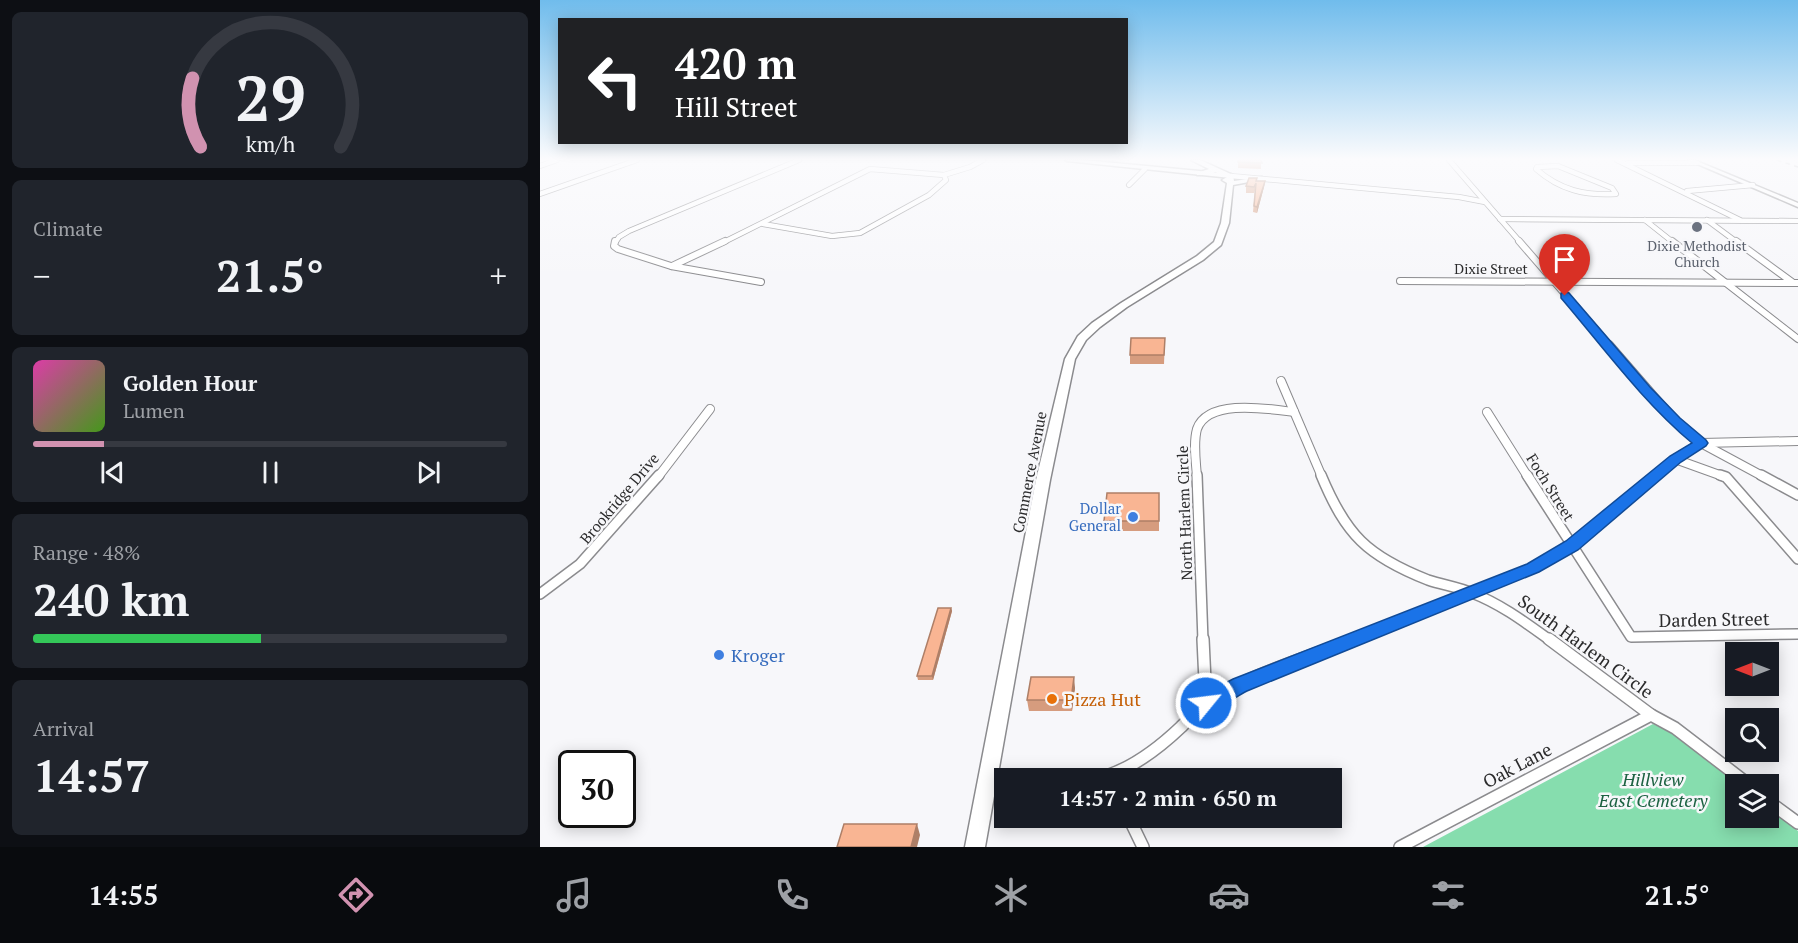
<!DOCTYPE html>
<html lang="en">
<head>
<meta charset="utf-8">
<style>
	:root { --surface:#171b24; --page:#20242c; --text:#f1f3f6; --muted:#9ea1a6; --line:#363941; --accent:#d192b0 }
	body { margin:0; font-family:"PT Serif",serif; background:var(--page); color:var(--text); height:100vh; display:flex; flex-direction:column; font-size:22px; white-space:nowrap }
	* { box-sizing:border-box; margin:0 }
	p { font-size:20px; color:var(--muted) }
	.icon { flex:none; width:33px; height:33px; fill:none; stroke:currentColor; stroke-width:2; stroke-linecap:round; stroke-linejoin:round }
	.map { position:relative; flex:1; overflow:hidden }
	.panel { display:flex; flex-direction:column; gap:12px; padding:12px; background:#0d0f14; width:540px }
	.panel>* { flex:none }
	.banner { position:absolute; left:18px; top:18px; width:570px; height:126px; border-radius:0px; box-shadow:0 3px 15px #0003; background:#202124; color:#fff; overflow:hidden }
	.needle { width:39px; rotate:270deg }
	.buttons { position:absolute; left:1185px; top:642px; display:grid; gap:12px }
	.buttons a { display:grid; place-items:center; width:54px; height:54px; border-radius:0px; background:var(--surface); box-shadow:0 3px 15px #0003; font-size:30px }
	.speed { position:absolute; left:18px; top:750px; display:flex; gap:12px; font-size:30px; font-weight:700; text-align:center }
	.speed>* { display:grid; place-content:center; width:78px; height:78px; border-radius:50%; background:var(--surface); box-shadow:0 3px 15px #0003; line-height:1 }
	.speed .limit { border:3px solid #111; border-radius:9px; background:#fff; color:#111 }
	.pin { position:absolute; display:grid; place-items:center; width:51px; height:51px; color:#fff; margin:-62px -26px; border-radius:50% 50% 50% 0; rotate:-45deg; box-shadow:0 0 6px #0007 }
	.pin .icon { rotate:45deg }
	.me { position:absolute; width:66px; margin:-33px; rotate:61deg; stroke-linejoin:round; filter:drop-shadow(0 0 4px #0008) }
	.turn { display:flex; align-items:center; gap:21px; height:126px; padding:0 18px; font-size:27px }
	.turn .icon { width:78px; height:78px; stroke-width:2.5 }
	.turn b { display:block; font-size:42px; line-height:51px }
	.big { font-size:45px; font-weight:600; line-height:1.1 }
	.panel .card { flex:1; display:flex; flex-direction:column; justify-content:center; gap:9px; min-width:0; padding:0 21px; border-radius:9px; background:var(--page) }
	.panel .dial { align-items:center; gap:0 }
	.dial svg { height:156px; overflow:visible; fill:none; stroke:var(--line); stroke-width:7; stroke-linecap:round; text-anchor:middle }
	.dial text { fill:var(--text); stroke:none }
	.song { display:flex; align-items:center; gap:18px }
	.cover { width:72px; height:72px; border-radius:9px; background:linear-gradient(135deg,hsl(320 70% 55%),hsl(100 70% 35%)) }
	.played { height:6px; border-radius:3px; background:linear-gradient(90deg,var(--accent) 15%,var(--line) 15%) }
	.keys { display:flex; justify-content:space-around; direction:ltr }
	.heat { display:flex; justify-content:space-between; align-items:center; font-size:33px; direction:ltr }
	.charge { height:9px; border-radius:4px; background:linear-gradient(90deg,#34c759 48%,var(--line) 0) }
	.trip { position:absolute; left:454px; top:768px; width:348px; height:60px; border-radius:0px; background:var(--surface); box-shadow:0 3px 15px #0003; font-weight:600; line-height:60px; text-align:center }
	.tab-bar { display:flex; height:96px; justify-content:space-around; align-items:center; background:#090b0e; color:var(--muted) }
	.tab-bar .icon { width:42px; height:42px }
	.tab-bar .current { color:var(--accent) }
	.tab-bar b { font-size:27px; color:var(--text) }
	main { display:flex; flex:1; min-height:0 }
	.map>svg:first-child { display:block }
</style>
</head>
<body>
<main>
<section class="panel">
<div class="card dial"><svg viewBox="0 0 100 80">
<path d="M14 69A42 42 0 1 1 86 69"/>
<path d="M14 69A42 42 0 0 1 10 34" stroke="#d192b0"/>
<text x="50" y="56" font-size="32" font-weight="700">29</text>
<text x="50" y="72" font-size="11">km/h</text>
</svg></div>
<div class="card"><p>Climate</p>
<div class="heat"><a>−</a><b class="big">21.5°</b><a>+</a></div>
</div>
<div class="card">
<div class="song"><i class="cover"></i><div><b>Golden Hour</b><p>Lumen</p></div></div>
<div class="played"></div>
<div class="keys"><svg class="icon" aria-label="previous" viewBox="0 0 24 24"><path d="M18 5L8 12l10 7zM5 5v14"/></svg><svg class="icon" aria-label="pause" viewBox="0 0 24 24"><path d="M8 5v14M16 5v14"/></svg><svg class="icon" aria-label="next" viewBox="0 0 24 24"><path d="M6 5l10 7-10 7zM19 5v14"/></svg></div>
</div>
<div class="card"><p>Range · 48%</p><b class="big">240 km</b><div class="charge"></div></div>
<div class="card"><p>Arrival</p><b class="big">14:57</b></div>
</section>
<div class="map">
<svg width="1258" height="847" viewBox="0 0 1258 847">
	<rect width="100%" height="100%" fill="#f7f7fa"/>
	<!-- green -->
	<polygon fill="#86ddae" points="1113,724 1130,732 1198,784 1196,784 1196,818 1228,818 1229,808 1258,831 1258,847 883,847"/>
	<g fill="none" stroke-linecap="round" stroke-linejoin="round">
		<!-- minor-far4 casing -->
		<g stroke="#8b8b8e" stroke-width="6">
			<g id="minor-far4">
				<polyline points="909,160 981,243"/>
				<polyline points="1077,160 1200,220"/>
				<polyline points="1088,163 1157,163"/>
				<polyline points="0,166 17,160"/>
				<path d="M1018 166 1072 188 1076 194C1045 196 1020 190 996 169L997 167Z"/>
				<polyline points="691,176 919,197 945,202"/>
				<polyline points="589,185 605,169"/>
				<polyline points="1147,191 1213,185"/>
				<polyline points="0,194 97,160"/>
				<polyline points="960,219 1258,221"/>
				<polyline points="1105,220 1134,243"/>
				<polyline points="1167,220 1198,243"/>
				<polyline points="223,224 292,236 320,233 389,195 406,180 404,175 430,167 443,160"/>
				<polyline points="75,243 79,237 89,231 259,160"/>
				<polyline points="182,243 330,169 404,175"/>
			</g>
		</g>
		<!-- minor-far3 casing -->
		<g stroke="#8b8b8e" stroke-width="8">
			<g id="minor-far3">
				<polyline points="75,241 74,246 78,249 131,266 221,282"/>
				<polyline points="979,241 1070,346"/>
				<polyline points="1132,241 1258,339"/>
				<polyline points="1196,241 1252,282"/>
				<polyline points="132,266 185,241"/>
				<polyline points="860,281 1258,283"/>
			</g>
		</g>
		<!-- minor-far2 casing -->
		<g stroke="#8b8b8e" stroke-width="10">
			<g id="minor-far2">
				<polyline points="1069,345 1135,421 1161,443 1224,477"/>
				<polyline points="741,381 782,477"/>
				<polyline points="947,412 988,477"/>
				<polyline points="1135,459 1185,477"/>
				<polyline points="118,477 170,409"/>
				<path d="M657 477C656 462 653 443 657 429 668 398 729 409 754 412"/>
				<polyline points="1114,477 1135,459 1161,443 1258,441"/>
			</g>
		</g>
		<!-- minor-far1 casing -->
		<g stroke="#8b8b8e" stroke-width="12">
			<g id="minor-far1">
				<polyline points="657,475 663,641"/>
				<path d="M781 475C806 535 827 556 888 580 903 585 918 587 932 593 961 604 986 623 1011 641"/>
				<polyline points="987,475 1091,637 1258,634"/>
				<polyline points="1180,475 1186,477 1258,559"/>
				<polyline points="1221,475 1258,495"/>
				<polyline points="0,594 40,564 119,475"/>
				<polyline points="811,641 993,568 1032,546 1116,475"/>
			</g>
		</g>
		<!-- minor casing -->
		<g stroke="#8b8b8e" stroke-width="14">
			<g id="minor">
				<polyline points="663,639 666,703"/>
				<polyline points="1009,639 1111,715 1135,728 1208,784"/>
				<path d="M569 775C595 766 621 746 641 727 649 719 658 709 667 702 709 675 768 658 815 639"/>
				<polyline points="449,777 569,775 570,777"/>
				<polyline points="1228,801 1258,823"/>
				<polyline points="589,818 603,847"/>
				<polyline points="860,847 1111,715"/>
			</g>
		</g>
		<!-- tertiary casing -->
		<g stroke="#8b8b8e" stroke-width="3">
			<g id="tertiary">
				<polygon points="525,160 543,160 691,174 694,176 691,178 527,161"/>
				<polygon points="1148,160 1154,160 1258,203 1258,207"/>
			</g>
		</g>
		<!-- primary casing -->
		<g stroke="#8b8b8e" stroke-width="3">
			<polygon id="primary" points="651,160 660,160 693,175 694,181 722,177 725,179 693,185 689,223 681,245 663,260 587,307 560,327 546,340 535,359 510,480 445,847 425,847 496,480 525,359 538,336 552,323 581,303 657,256 674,242 681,223 687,183 682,180 687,177 675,172 672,174 657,175 657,173 669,169"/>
		</g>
		<!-- minor-far4 -->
		<use href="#minor-far4" stroke="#fff" stroke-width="4.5"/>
		<!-- minor-far3 -->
		<use href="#minor-far3" stroke="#fff" stroke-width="6"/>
		<!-- minor-far2 -->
		<use href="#minor-far2" stroke="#fff" stroke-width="8"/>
		<!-- minor-far1 -->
		<use href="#minor-far1" stroke="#fff" stroke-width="9"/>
		<!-- minor -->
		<use href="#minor" stroke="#fff" stroke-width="11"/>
		<!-- tertiary -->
		<use href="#tertiary" fill="#fff" fill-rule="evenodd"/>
		<!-- primary -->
		<use href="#primary" fill="#fff" fill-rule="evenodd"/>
		<!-- rail -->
		<polyline stroke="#7f7f81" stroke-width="1.5" stroke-dasharray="4.5 4.5" stroke-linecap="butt" points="1237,160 1258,167"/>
	</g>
	<!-- wall -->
	<g fill="#d69c7e">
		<polygon points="721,160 721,169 698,168 698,162"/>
		<polygon points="717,181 725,181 724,187 717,213 713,212 715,190 714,193 706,193 706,186"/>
		<polygon points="625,338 624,364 590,364 590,355"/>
		<polygon points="619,493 619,531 565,531 564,521"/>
		<polygon points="411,608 412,611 393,680 378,680 377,676"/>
		<polygon points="535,688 532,711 489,711 487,700"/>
	</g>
	<!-- shaded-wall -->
	<g fill="#ae7f67">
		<polygon points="725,181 724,187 717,213 717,207"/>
		<polygon points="411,608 412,611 393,680 392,676"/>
		<polygon points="534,677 535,688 532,711 531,700"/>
		<polygon points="377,824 380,835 377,847 371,847"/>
	</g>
	<!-- building -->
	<g fill="#f9b593" stroke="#ae7f67" stroke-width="1.5">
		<polygon points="698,160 721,160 722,163 698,162"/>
		<polygon points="709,178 717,178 716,181 725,181 717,207 714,206 716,183 714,187 706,186"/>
		<polygon points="591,338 625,338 624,355 590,355"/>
		<polygon points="567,493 619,493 619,521 564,521"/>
		<polygon points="398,608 411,608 392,676 377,676"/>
		<polygon points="491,677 534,677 531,700 487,700"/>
		<polygon points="304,824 377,824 371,847 297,847"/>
	</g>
	<!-- sky -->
	<linearGradient id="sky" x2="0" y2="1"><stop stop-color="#70bcec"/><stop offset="0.57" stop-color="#fbfbfd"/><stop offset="1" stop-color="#fbfbfd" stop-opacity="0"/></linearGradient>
	<rect width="1258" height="279" fill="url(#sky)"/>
	<!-- route -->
	<path fill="#1a73e8" stroke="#114b97" stroke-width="1.5" d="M1025 292 1029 293 1110 387 1140 418 1166 440 1168 443 1166 446 1141 462 1038 550 999 572 707 691C693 698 674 715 659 709L656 703 659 697 693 679 987 564 1026 541 1130 456 1152 443C1102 401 1063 347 1021 298V293Z"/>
	<!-- markers -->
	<circle fill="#6b7280" stroke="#f7f7fa" stroke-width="2" cx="1157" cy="227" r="6"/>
	<g fill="#3f7fe0" stroke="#f7f7fa" stroke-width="2">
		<circle cx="593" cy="517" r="6"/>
		<circle cx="179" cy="655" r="6"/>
	</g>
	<circle fill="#e8710a" stroke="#f7f7fa" stroke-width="2" cx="512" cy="699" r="6"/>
	<g text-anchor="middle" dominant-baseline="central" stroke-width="5" stroke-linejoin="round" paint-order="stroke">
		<!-- far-worship labels -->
		<g font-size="14" fill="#5b616d" stroke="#f7f7fa">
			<text x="1157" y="245">Dixie Methodist<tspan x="1157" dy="16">Church</tspan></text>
		</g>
		<!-- far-street labels -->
		<g font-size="14" fill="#2b2b2c" stroke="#f7f7fa">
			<text x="951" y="268">Dixie Street</text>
		</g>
		<!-- street labels -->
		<g font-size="15" fill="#2b2b2c" stroke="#f7f7fa">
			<text transform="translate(489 472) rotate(-79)">Commerce Avenue</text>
			<text transform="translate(1011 487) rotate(58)">Foch Street</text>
			<text transform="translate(79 498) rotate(-50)">Brookridge Drive</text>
			<text transform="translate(644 513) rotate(-92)">North Harlem Circle</text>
		</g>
		<!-- shop labels -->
		<g font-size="15" fill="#366cbe" stroke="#f7f7fa" text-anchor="end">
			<text x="581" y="508">Dollar<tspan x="581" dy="17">General</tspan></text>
		</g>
		<!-- near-street labels -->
		<g font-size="18" fill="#2b2b2c" stroke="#f7f7fa">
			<text transform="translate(1174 619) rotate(-1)">Darden Street</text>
			<text transform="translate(1046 646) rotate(36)">South Harlem Circle</text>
			<text transform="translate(977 765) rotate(-28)">Oak Lane</text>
		</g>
		<!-- near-shop labels -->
		<g font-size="18" fill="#366cbe" stroke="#f7f7fa" text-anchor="start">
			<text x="191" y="655">Kroger</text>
		</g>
		<!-- near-food labels -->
		<g font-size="18" fill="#c56008" stroke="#f7f7fa" text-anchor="start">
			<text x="524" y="699">Pizza Hut</text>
		</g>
		<!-- near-park labels -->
		<g font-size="18" font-style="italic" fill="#1c6242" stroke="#f7f7fa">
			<text x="1113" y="779">Hillview<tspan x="1113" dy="21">East Cemetery</tspan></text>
		</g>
	</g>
</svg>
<div class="buttons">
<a><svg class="needle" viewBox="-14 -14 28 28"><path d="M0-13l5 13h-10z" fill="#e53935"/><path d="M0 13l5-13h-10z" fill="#9ea1a6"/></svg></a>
<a><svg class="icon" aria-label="search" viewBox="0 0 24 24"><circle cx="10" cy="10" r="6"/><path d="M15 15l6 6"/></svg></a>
<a><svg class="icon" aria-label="layers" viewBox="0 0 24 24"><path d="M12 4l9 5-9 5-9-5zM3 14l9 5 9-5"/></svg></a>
</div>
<div class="speed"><div class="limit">30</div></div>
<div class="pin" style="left:1025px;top:296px;background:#d93025"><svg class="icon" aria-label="arrive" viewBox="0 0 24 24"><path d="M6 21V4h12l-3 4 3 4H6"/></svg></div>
<svg class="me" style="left:666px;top:703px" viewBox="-20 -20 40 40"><circle r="17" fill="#1a73e8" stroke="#fff" stroke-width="3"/><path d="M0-11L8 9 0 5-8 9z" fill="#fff"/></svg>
<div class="trip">14:57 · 2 min · 650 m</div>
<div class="banner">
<div class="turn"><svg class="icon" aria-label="left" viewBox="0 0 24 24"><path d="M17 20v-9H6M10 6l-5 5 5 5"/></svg><div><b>420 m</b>Hill Street</div></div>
</div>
</div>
</main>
<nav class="tab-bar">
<b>14:55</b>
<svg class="icon current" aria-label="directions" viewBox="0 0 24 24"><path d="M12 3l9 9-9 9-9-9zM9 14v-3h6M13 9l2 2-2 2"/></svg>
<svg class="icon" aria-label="music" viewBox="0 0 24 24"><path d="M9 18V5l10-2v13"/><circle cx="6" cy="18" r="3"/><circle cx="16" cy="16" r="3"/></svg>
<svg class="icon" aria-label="phone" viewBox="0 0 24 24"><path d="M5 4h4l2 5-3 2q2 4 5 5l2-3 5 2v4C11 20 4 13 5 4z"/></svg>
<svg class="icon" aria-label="climate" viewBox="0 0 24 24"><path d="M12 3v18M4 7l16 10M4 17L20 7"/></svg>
<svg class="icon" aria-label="car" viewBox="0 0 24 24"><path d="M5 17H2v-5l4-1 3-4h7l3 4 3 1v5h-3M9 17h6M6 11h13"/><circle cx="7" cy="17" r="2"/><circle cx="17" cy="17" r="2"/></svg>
<svg class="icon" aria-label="filters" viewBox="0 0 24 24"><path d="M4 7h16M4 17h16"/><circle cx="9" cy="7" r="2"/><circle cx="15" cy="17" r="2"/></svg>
<b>21.5°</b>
</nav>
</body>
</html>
